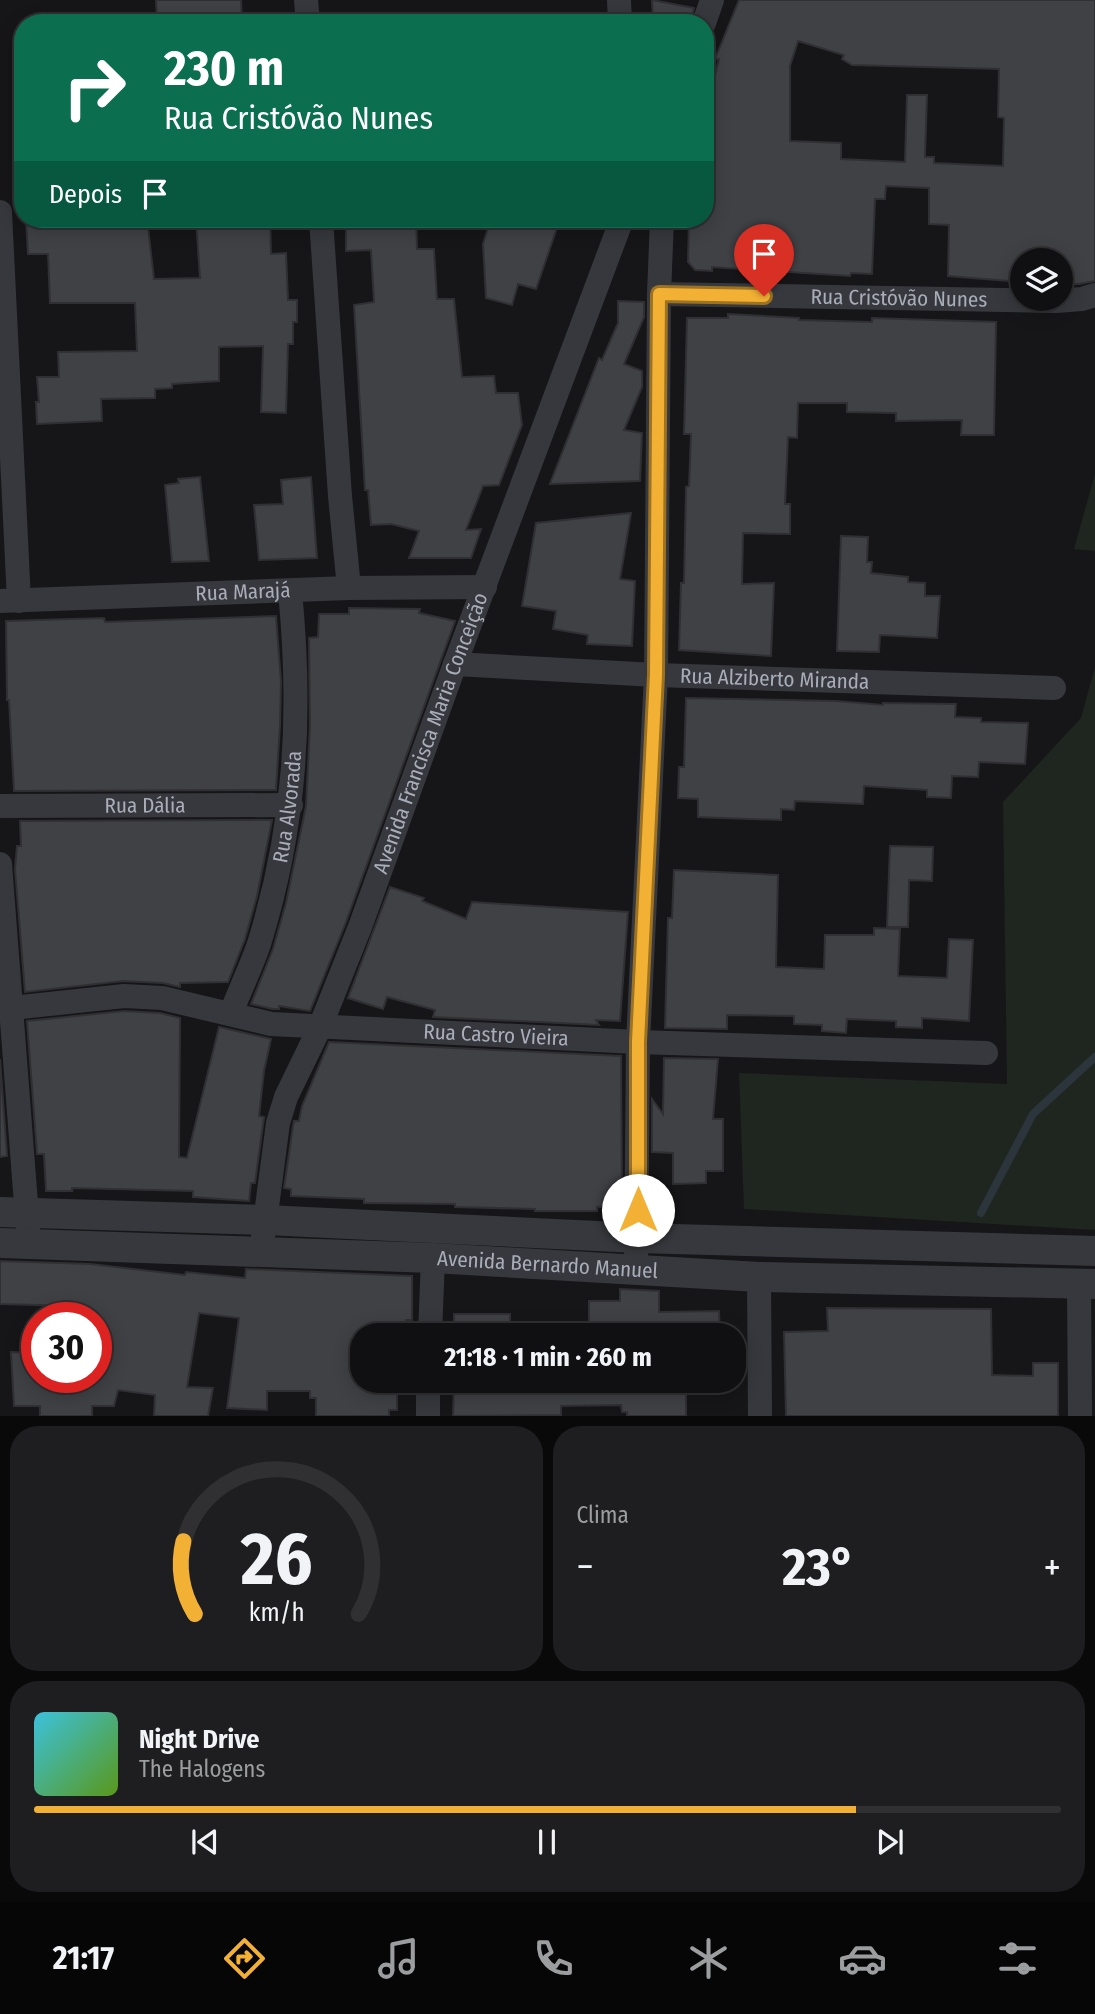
<!DOCTYPE html>
<html lang="pt">
<head>
<meta charset="utf-8">
<style>
	:root { --surface:#101012; --page:#1e1e20; --text:#f1f3f6; --muted:#9c9d9f; --line:#303032; --accent:#f2b134 }
	body { margin:0; font-family:"Fira Sans Condensed",sans-serif; background:var(--page); color:var(--text); height:100vh; display:flex; flex-direction:column; font-size:26px; white-space:nowrap }
	* { box-sizing:border-box; margin:0 }
	p { font-size:23px; color:var(--muted) }
	.icon { flex:none; width:38px; height:38px; fill:none; stroke:currentColor; stroke-width:2; stroke-linecap:round; stroke-linejoin:round }
	.map { position:relative; height:1416px; overflow:hidden }
	.panel { display:flex; flex-direction:column; gap:10px; padding:10px; background:#09090a; flex:1 }
	.panel>* { flex:none }
	.banner { position:absolute; left:14px; top:14px; width:700px; height:214px; border-radius:28px; box-shadow:0 4px 18px #0003,0 0 0 2px var(--line); background:#0b6e4f; color:#fff; overflow:hidden }
	.controls { position:absolute; left:1010px; top:248px; display:grid; gap:14px }
	.controls a { display:grid; place-items:center; width:63px; height:63px; border-radius:50%; background:var(--surface); box-shadow:0 4px 18px #0003,0 0 0 2px var(--line); font-size:35px }
	.speed { position:absolute; left:21px; top:1302px; display:flex; gap:14px; font-size:35px; font-weight:700; text-align:center }
	.speed>* { display:grid; place-content:center; width:91px; height:91px; border-radius:50%; background:var(--surface); box-shadow:0 4px 18px #0003,0 0 0 2px var(--line); line-height:1 }
	.speed .limit { border:10px solid #d22; background:#fff; color:#111 }
	.pin { position:absolute; display:grid; place-items:center; width:60px; height:60px; color:#fff; margin:-72px -30px; border-radius:50% 50% 50% 0; rotate:-45deg; box-shadow:0 0 7px #0007 }
	.pin .icon { rotate:45deg }
	.me { position:absolute; width:77px; margin:-38px; rotate:0deg; stroke-linejoin:round; filter:drop-shadow(0 0 5px #0008) }
	.turn { display:flex; align-items:center; gap:24px; height:147px; padding:0 35px; font-size:32px }
	.turn .icon { width:91px; height:91px; stroke-width:2.5 }
	.turn b { display:block; font-size:49px; line-height:60px }
	.then { display:flex; align-items:center; height:66px; padding:0 35px; background:#0003; gap:14px; font-size:26px }
	.big { font-size:52px; font-weight:700; line-height:1.1 }
	.panel .tile { flex:1; display:flex; flex-direction:column; justify-content:center; gap:10px; min-width:0; padding:0 24px; border-radius:28px; background:var(--page) }
	.panel .dial { align-items:center; gap:0 }
	.dial svg { height:182px; overflow:visible; fill:none; stroke:var(--line); stroke-width:7; stroke-linecap:round; text-anchor:middle }
	.dial text { fill:var(--text); stroke:none }
	.song { display:flex; align-items:center; gap:21px }
	.cover { width:84px; height:84px; border-radius:10px; background:linear-gradient(135deg,hsl(190 70% 55%),hsl(90 70% 35%)) }
	.played { height:7px; border-radius:4px; background:linear-gradient(90deg,var(--accent) 80%,var(--line) 80%) }
	.keys { display:flex; justify-content:space-around; direction:ltr }
	.heat { display:flex; justify-content:space-between; align-items:center; font-size:38px; direction:ltr }
	.panel .tiles { flex:1; display:grid; gap:10px; grid-template-columns:1fr 1fr }
	.tile:last-child { grid-column:span 2 }
	.trip { position:absolute; left:350px; top:1323px; width:396px; height:70px; border-radius:28px; background:var(--surface); box-shadow:0 4px 18px #0003,0 0 0 2px var(--line); font-weight:700; line-height:70px; text-align:center }
	.tabs { display:flex; height:112px; justify-content:space-around; align-items:center; background:#060607; color:var(--muted) }
	.tabs .icon { width:49px; height:49px }
	.tabs .active { color:var(--accent) }
	.tabs b { font-size:32px; color:var(--text) }
	.map>svg:first-child { display:block }
</style>
</head>
<body>
<div class="map">
<svg width="1095" height="1416" viewBox="0 0 1095 1416">
	<rect width="100%" height="100%" fill="#161618"/>
	<!-- green -->
	<g fill="#1e261f">
		<polygon points="1095,474 1095,551 1074,549"/>
		<polygon points="1095,667 1095,1230 744,1209 739,1073 1007,1084 1003,802 1081,718"/>
	</g>
	<g fill="none" stroke-linecap="round" stroke-linejoin="round">
		<!-- stream -->
		<polyline stroke="#2c353c" stroke-width="8" points="981,1213 1033,1114 1095,1057"/>
	</g>
	<!-- building -->
	<g fill="#404145" stroke="#303034" stroke-width="2" fill-rule="evenodd">
		<polygon points="156,0 241,0 242,23 157,23"/>
		<polygon points="652,0 694,8 690,23 653,23"/>
		<path d="M739 0H1095V281L1079 284H1060V261H1022V282L948 276 949 225 929 224V188L886 186 885 199H875L872 274 851 273 850 276 712 267V271L695 270 688 262 689 219H705V118L719 59H715ZM798 41 844 55 842 59 852 65 999 69 998 117 1004 118 1003 166 934 163V157H925L927 95H907L905 162 841 159V143L790 141V66Z"/>
		<polygon points="26,219 147,219 154,279 200,278 196,219 270,219 271,254 286,253 288,300 297,300 297,322 293,322 293,344 288,344 286,413 261,412 263,346 219,347 219,381 172,384 172,388 155,389 155,398 101,399 102,421 37,424 36,402 39,402 37,377 59,377 58,352 137,351 135,303 50,303 48,254 28,254"/>
		<polygon points="346,219 416,219 417,249 434,249 437,299 454,299 462,377 494,376 496,393 518,393 522,425 499,485 483,486 466,530 481,529 471,558 409,558 419,531 391,524 371,525 368,490 365,490 354,305 374,302 371,250 346,251"/>
		<polygon points="491,219 560,219 536,289 518,284 512,305 486,298 483,244"/>
		<polygon points="618,301 644,302 644,317 624,364 642,371 642,387 624,430 642,433 640,481 550,484 599,358 602,360 618,323"/>
		<polygon points="728,314 799,318 799,320 872,322 872,318 996,322 994,435 961,435 962,420 896,421 896,413 847,412 847,403 798,403 797,438 788,437 785,504 790,504 790,534 743,533 742,584 774,583 771,656 679,650 681,583 684,583 686,487 689,486 691,434 684,434 687,318 728,318"/>
		<polygon points="200,477 209,561 172,562 165,485 179,483 178,479"/>
		<polygon points="311,477 317,558 259,560 254,505 283,504 281,480"/>
		<polygon points="631,513 620,579 635,581 632,646 587,644 588,635 553,629 556,611 522,606 536,523"/>
		<polygon points="841,536 868,537 867,562 872,562 871,573 908,577 908,582 925,583 925,596 940,596 937,638 880,635 879,652 837,651"/>
		<polygon points="349,608 420,609 419,613 455,621 346,922 310,1011 279,1006 279,1009 273,1009 251,1004 273,949 286,903 306,806 310,726 309,638 318,637 319,614 349,614"/>
		<polygon points="276,616 281,682 280,725 276,790 14,791 9,700 7,700 6,621 104,618 105,622"/>
		<polygon points="686,698 836,701 883,705 883,703 956,704 955,717 981,718 981,722 1028,723 1025,764 979,762 978,777 952,776 951,798 927,797 927,790 864,786 863,804 795,801 794,810 781,809 781,820 698,817 698,799 678,798 679,767 684,767"/>
		<polygon points="272,820 257,896 245,939 228,982 180,983 180,987 163,983 123,981 25,992 15,869 17,846 21,846 20,821"/>
		<polygon points="890,846 933,847 932,881 909,880 908,927 887,927"/>
		<polygon points="674,870 778,875 776,967 824,969 825,935 874,935 874,928 900,929 898,976 947,978 949,939 973,940 969,1021 922,1018 922,1028 896,1027 896,1021 847,1019 846,1033 822,1031 822,1025 794,1024 794,1016 727,1015 727,1029 665,1028 668,918 672,918"/>
		<polygon points="390,887 424,898 422,901 466,919 472,902 628,912 620,1021 596,1020 599,1025 433,1017 435,1010 387,997 383,1009 348,998"/>
		<polygon points="124,1011 160,1013 180,1018 179,1157 187,1158 219,1027 271,1039 264,1071 259,1116 264,1117 255,1183 251,1183 249,1201 193,1197 193,1191 72,1188 72,1191 46,1191 44,1154 37,1154 27,1021"/>
		<polygon points="329,1042 621,1056 622,1208 597,1207 597,1211 535,1211 535,1209 455,1207 455,1204 364,1203 364,1199 291,1196 291,1189 284,1188 293,1126 294,1121 299,1121 302,1106"/>
		<polygon points="664,1058 718,1059 713,1119 723,1119 723,1171 706,1171 706,1183 673,1184 673,1153 652,1152 652,1099 663,1114"/>
		<polygon points="0,1059 7,1156 0,1157"/>
		<polygon points="0,1261 90,1264 185,1275 186,1272 245,1278 246,1269 412,1276 412,1320 406,1320 406,1335 362,1335 362,1381 397,1381 397,1410 389,1410 389,1416 316,1416 316,1398 310,1398 310,1391 267,1391 267,1410 227,1408 239,1318 199,1313 187,1387 213,1388 208,1416 154,1416 155,1395 118,1390 114,1406 92,1406 92,1416 40,1416 40,1406 14,1406 11,1352 37,1353 37,1377 96,1377 96,1318 74,1318 76,1306 0,1304"/>
		<polygon points="620,1289 659,1291 659,1312 719,1311 720,1335 589,1335 589,1301 620,1301"/>
		<polygon points="827,1308 991,1309 992,1375 1033,1376 1033,1363 1058,1363 1058,1416 786,1416 784,1332 828,1331"/>
		<rect x="454" y="1314" width="56" height="21"/>
		<polygon points="454,1381 686,1381 686,1416 627,1416 627,1412 622,1412 621,1405 561,1406 561,1415 453,1416"/>
	</g>
	<g fill="none" stroke-linecap="round" stroke-linejoin="round">
		<!-- minor -->
		<g stroke="#37383d" stroke-width="24">
			<polyline points="306,0 308,23"/>
			<polyline points="619,0 620,23"/>
			<polyline points="704,23 712,0"/>
			<polyline points="0,212 19,601"/>
			<polyline points="321,219 340,496 349,588"/>
			<path id="s1" d="M659 294 1056 301 1082 299 1095 295"/>
			<path id="s2" d="M0 601 349 588 485 587"/>
			<path id="s3" d="M455 664 656 675 1054 688"/>
			<path id="s4" d="M0 806 291 805"/>
			<polyline points="0,864 28,1230"/>
			<path id="s5" d="M12 1008 124 996 162 998 271 1024 638 1042 986 1053"/>
			<path id="s6" d="M231 1013C240 990 251 967 259 944 296 824 302 715 290 591"/>
			<path id="s7" d="M263 1237 278 1123 286 1097 320 1027 360 927 455 664 622 219"/>
			<polyline points="636,1269 638,1042 656,675 659,294 662,219"/>
			<polyline points="759,1277 760,1416"/>
			<polyline points="1079,1284 1080,1416"/>
			<polyline points="430,1335 433,1258"/>
			<polyline points="428,1381 428,1416"/>
		</g>
		<!-- tertiary -->
		<g stroke="#37383d" stroke-width="30">
			<polyline points="0,1212 266,1220 638,1238 1095,1251"/>
			<path id="s8" d="M0 1243 433 1258 759 1277 1095 1284"/>
		</g>
	</g>
	<g fill="none" stroke-linecap="round" stroke-linejoin="round">
		<!-- route casing -->
		<g stroke="#9d7322" stroke-width="18">
			<polyline id="route" points="638,1210 638,1042 656,675 659,294 764,296"/>
		</g>
		<!-- route -->
		<use href="#route" stroke="#f2b134" stroke-width="12"/>
	</g>
	<g text-anchor="middle" dominant-baseline="central" stroke-width="7" stroke-linejoin="round" paint-order="stroke">
		<!-- street labels -->
		<g font-size="21" fill="#a8adb8" stroke="#111113">
			<text stroke="none"><textPath href="#s1" startOffset="240">Rua Cristóvão Nunes</textPath></text>
			<text stroke="none"><textPath href="#s2" startOffset="243">Rua Marajá</textPath></text>
			<text stroke="none"><textPath href="#s3" startOffset="320">Rua Alziberto Miranda</textPath></text>
			<text stroke="none"><textPath href="#s7" startOffset="534">Avenida Francisca Maria Conceição</textPath></text>
			<text stroke="none"><textPath href="#s4" startOffset="145">Rua Dália</textPath></text>
			<text stroke="none"><textPath href="#s6" startOffset="215">Rua Alvorada</textPath></text>
			<text stroke="none"><textPath href="#s5" startOffset="488">Rua Castro Vieira</textPath></text>
			<text stroke="none"><textPath href="#s8" startOffset="548">Avenida Bernardo Manuel</textPath></text>
		</g>
	</g>
</svg>
<div class="controls">
<a><svg class="icon" aria-label="layers" viewBox="0 0 24 24"><path d="M12 4l9 5-9 5-9-5zM3 14l9 5 9-5"/></svg></a>
</div>
<div class="speed"><div class="limit">30</div></div>
<div class="pin" style="left:764px;top:296px;background:#d93025"><svg class="icon" aria-label="arrive" viewBox="0 0 24 24"><path d="M6 21V4h12l-3 4 3 4H6"/></svg></div>
<svg class="me" style="left:638px;top:1210px" viewBox="-20 -20 40 40"><circle r="19" fill="#fff"/><path d="M0-13L10 11 0 6-10 11z" fill="#f2b134"/></svg>
<div class="trip">21:18 · 1 min · 260 m</div>
<div class="banner">
<div class="turn"><svg class="icon" aria-label="right" viewBox="0 0 24 24"><path d="M7 20v-9h11M14 6l5 5-5 5"/></svg><div><b>230 m</b>Rua Cristóvão Nunes</div></div>
<div class="then">Depois<svg class="icon" aria-label="arrive" viewBox="0 0 24 24"><path d="M6 21V4h12l-3 4 3 4H6"/></svg></div>
</div>
</div>
<section class="panel">
<div class="tiles">
<div class="tile dial"><svg viewBox="0 0 100 80">
<path d="M14 69A42 42 0 1 1 86 69"/>
<path d="M14 69A42 42 0 0 1 9 37" stroke="#f2b134"/>
<text x="50" y="56" font-size="32" font-weight="700">26</text>
<text x="50" y="72" font-size="11">km/h</text>
</svg></div>
<div class="tile"><p>Clima</p>
<div class="heat"><a>−</a><b class="big">23°</b><a>+</a></div>
</div>
<div class="tile">
<div class="song"><i class="cover"></i><div><b>Night Drive</b><p>The Halogens</p></div></div>
<div class="played"></div>
<div class="keys"><svg class="icon" aria-label="previous" viewBox="0 0 24 24"><path d="M18 5L8 12l10 7zM5 5v14"/></svg><svg class="icon" aria-label="pause" viewBox="0 0 24 24"><path d="M8 5v14M16 5v14"/></svg><svg class="icon" aria-label="next" viewBox="0 0 24 24"><path d="M6 5l10 7-10 7zM19 5v14"/></svg></div>
</div>
</div>
</section>
<nav class="tabs">
<b>21:17</b>
<svg class="icon active" aria-label="directions" viewBox="0 0 24 24"><path d="M12 3l9 9-9 9-9-9zM9 14v-3h6M13 9l2 2-2 2"/></svg>
<svg class="icon" aria-label="music" viewBox="0 0 24 24"><path d="M9 18V5l10-2v13"/><circle cx="6" cy="18" r="3"/><circle cx="16" cy="16" r="3"/></svg>
<svg class="icon" aria-label="phone" viewBox="0 0 24 24"><path d="M5 4h4l2 5-3 2q2 4 5 5l2-3 5 2v4C11 20 4 13 5 4z"/></svg>
<svg class="icon" aria-label="climate" viewBox="0 0 24 24"><path d="M12 3v18M4 7l16 10M4 17L20 7"/></svg>
<svg class="icon" aria-label="car" viewBox="0 0 24 24"><path d="M5 17H2v-5l4-1 3-4h7l3 4 3 1v5h-3M9 17h6M6 11h13"/><circle cx="7" cy="17" r="2"/><circle cx="17" cy="17" r="2"/></svg>
<svg class="icon" aria-label="filters" viewBox="0 0 24 24"><path d="M4 7h16M4 17h16"/><circle cx="9" cy="7" r="2"/><circle cx="15" cy="17" r="2"/></svg>
</nav>
</body>
</html>
